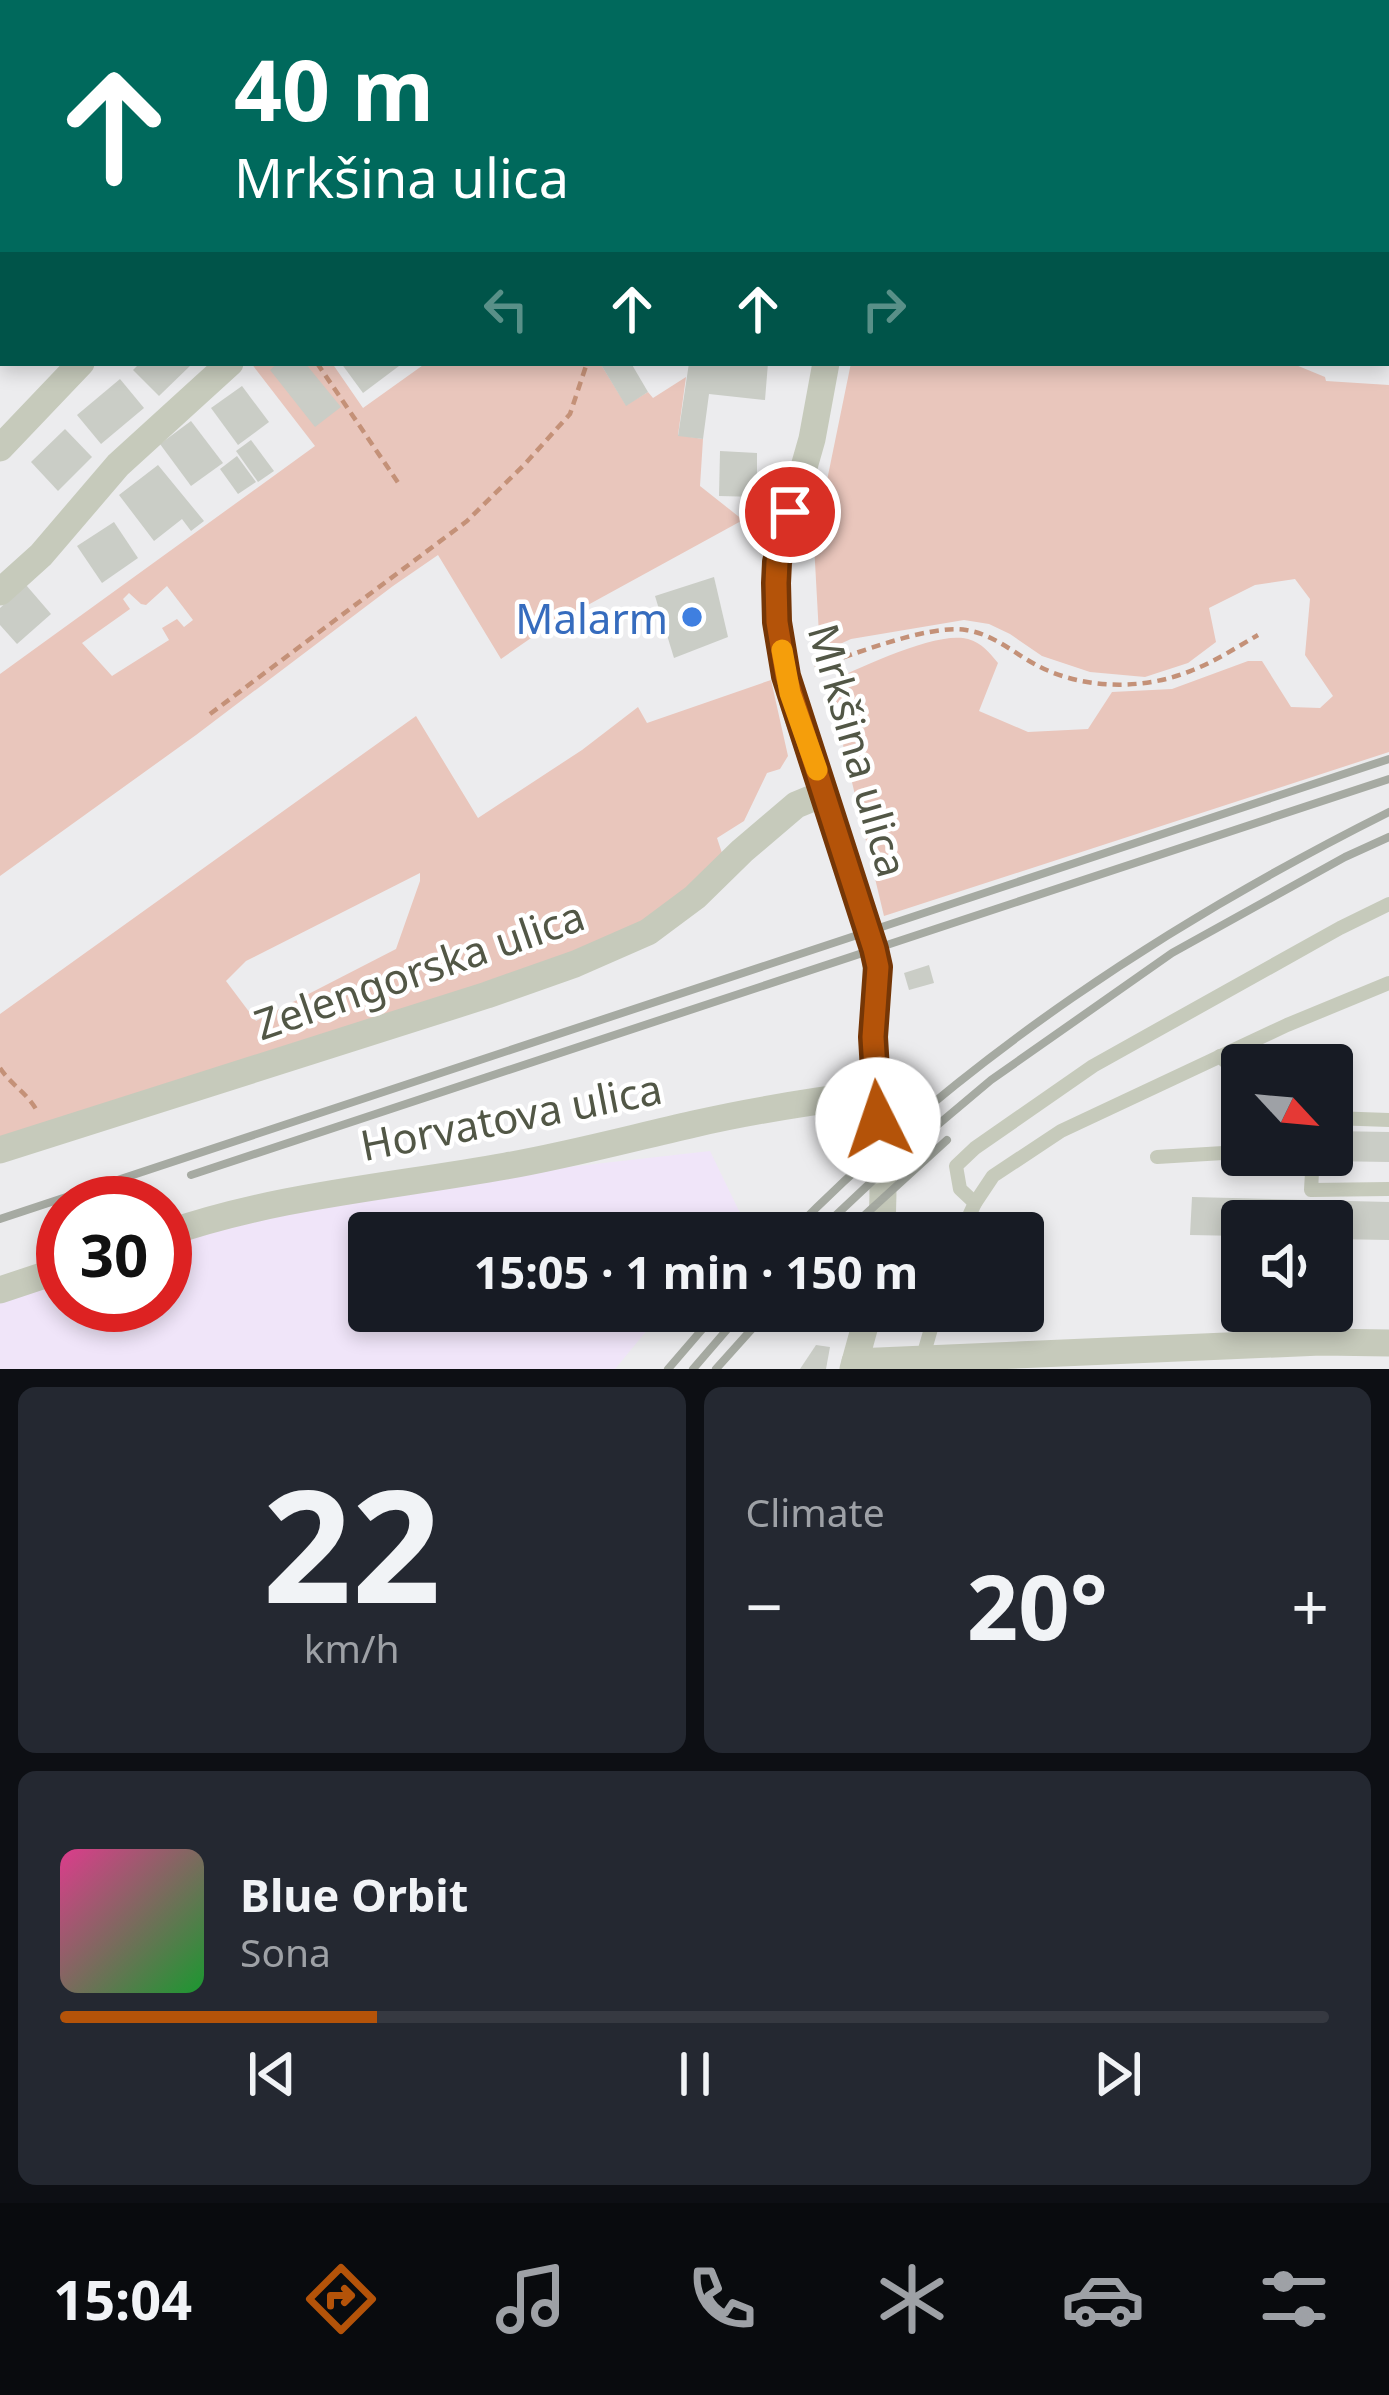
<!DOCTYPE html>
<html lang="en">
<head>
<meta charset="utf-8">
<style>
	:root { --surface:#171b24; --page:#242831; --text:#f1f3f6; --muted:#9ea1a6; --line:#363941; --accent:#b45309 }
	body { margin:0; font-family:"Noto Sans",sans-serif; background:var(--page); color:var(--text); height:100vh; display:flex; flex-direction:column; font-size:45px; white-space:nowrap }
	* { box-sizing:border-box; margin:0 }
	p { font-size:39px; color:var(--muted) }
	.icon { flex:none; width:66px; height:66px; fill:none; stroke:currentColor; stroke-width:2; stroke-linecap:round; stroke-linejoin:round }
	.map { position:relative; height:1369px; overflow:hidden }
	.side { display:flex; flex-direction:column; gap:18px; padding:18px; background:#0d0f14; flex:1 }
	.side>* { flex:none }
	.top-card { position:absolute; left:0px; top:0px; width:1389px; height:366px; box-shadow:0 6px 18px #0003; background:#00695c; color:#fff; overflow:hidden }
	.needle { width:78px; rotate:116deg }
	.controls { position:absolute; left:1221px; top:1044px; display:grid; gap:24px }
	.controls a { display:grid; place-items:center; width:132px; height:132px; border-radius:12px; background:var(--surface); box-shadow:0 6px 18px #0003; font-size:60px }
	.speed { position:absolute; left:36px; top:1176px; display:flex; gap:24px; font-size:60px; font-weight:700; text-align:center }
	.speed>* { display:grid; place-content:center; width:156px; height:156px; border-radius:50%; background:var(--surface); box-shadow:0 6px 18px #0003; line-height:1 }
	.speed .limit { border:18px solid #d22; background:#fff; color:#111 }
	.pin { position:absolute; display:grid; place-items:center; width:102px; height:102px; color:#fff; margin:-51px; border:6px solid #fff; border-radius:50%; box-shadow:0 3px 12px #0007 }
	.me { position:absolute; width:132px; margin:-66px; rotate:356deg; stroke-linejoin:round; filter:drop-shadow(0 0 9px #0008) }
	.turn { display:flex; align-items:center; gap:42px; height:252px; padding:0 36px; font-size:54px }
	.turn .icon { width:156px; height:156px; stroke-width:2.5 }
	.turn b { display:block; font-size:84px; line-height:102px }
	.lanes { display:flex; align-items:center; height:114px; padding:0 36px; background:#0003; justify-content:center; gap:60px; direction:ltr }
	.lanes .off { opacity:.35 }
	.big { font-size:90px; font-weight:700; line-height:1.1 }
	.side .tile { flex:1; display:flex; flex-direction:column; justify-content:center; gap:18px; min-width:0; padding:0 42px; border-radius:18px; background:var(--page) }
	.side .dial { align-items:center; gap:0 }
	.dial b { font-size:156px; line-height:1 }
	.song { display:flex; align-items:center; gap:36px }
	.cover { width:144px; height:144px; border-radius:18px; background:linear-gradient(135deg,hsl(330 70% 55%),hsl(130 70% 35%)) }
	.played { height:12px; border-radius:6px; background:linear-gradient(90deg,var(--accent) 25%,var(--line) 25%) }
	.keys { display:flex; justify-content:space-around; direction:ltr }
	.heat { display:flex; justify-content:space-between; align-items:center; font-size:66px; direction:ltr }
	.side .tiles { flex:1; display:grid; gap:18px; grid-template-columns:1fr 1fr }
	.tile:last-child { grid-column:span 2 }
	.trip { position:absolute; left:348px; top:1212px; width:696px; height:120px; border-radius:12px; background:var(--surface); box-shadow:0 6px 18px #0003; font-weight:700; line-height:120px; text-align:center }
	.menu { display:flex; height:192px; justify-content:space-around; align-items:center; background:#090b0e; color:var(--muted) }
	.menu .icon { width:84px; height:84px }
	.menu .current { color:var(--accent) }
	.menu b { font-size:54px; color:var(--text) }
	.map>svg:first-child { display:block }
</style>
</head>
<body>
<div class="map">
<svg width="1389" height="1369" viewBox="0 0 1389 1369">
	<rect width="100%" height="100%" fill="#ececee"/>
	<!-- commercial -->
	<polygon fill="#f0e5f9" points="710,1151 740,1213 725,1233 369,1233 369,1311 663,1311 615,1369 0,1369 0,1295 63,1275 63,1305 165,1305 165,1242 233,1220 471,1178"/>
	<!-- green -->
	<g fill="#e9c6bc" fill-rule="evenodd">
		<path d="M251 363H332L363 408 426 363H600L626 405 648 392 653 398 686 377 678 435 703 439 700 486 743 520 544 629 501 659 438 555 393 586 196 735 0 876V674L315 446ZM167 586 193 620 184 627 177 619 162 628 169 640 112 676 82 643 130 609 123 599 129 593 141 604 146 605Z"/>
		<path d="M851 363H1291L1325 377 1326 381 1389 385V752L884 916 828 682C858 669 937 630 968 639 982 643 989 652 998 663L979 711 1028 732 1088 729 1112 692 1172 689 1248 661H1262L1291 707 1320 708 1333 696 1305 655 1310 599 1295 579 1255 585 1209 608 1216 642 1188 663 1145 677 1090 672 1042 656 1010 634 989 624 964 620 851 639 820 653 814 544Z"/>
		<path d="M771 680 788 756 780 769 767 773 744 821 717 838 722 853 718 862 642 926 573 956 0 1143V1014L416 716 478 818 582 750 638 707 647 723ZM420 873V881L396 949 256 1021 226 981 246 961Z"/>
	</g>
	<!-- building -->
	<g fill="#cacdc6">
		<polygon points="140,363 193,363 159,396 133,370"/>
		<polygon points="278,363 305,363 341,407 315,427 270,370"/>
		<polygon points="341,363 403,363 363,393"/>
		<polygon points="600,363 631,363 648,392 626,406"/>
		<polygon points="689,363 768,363 765,400 709,394 703,439 678,436"/>
		<polygon points="120,379 144,408 101,444 77,415"/>
		<polygon points="242,386 269,422 238,445 211,408"/>
		<polygon points="191,421 223,463 191,486 160,444"/>
		<polygon points="65,429 92,457 58,491 31,462"/>
		<polygon points="251,440 274,471 258,482 236,451"/>
		<polygon points="720,451 757,453 757,497 719,496"/>
		<polygon points="237,456 256,482 238,494 220,469"/>
		<polygon points="158,465 204,521 191,531 182,519 154,541 119,495"/>
		<polygon points="114,522 138,558 102,583 77,546"/>
		<polygon points="714,577 728,637 674,658 655,596"/>
		<polygon points="26,585 51,614 17,644 0,625 0,608"/>
		<polygon points="929,965 934,983 909,990 904,973"/>
		<polygon points="1332,1131 1389,1132 1389,1162 1326,1161 1326,1155 1332,1155"/>
		<polygon points="1192,1197 1389,1202 1389,1240 1332,1239 1332,1221 1242,1221 1242,1236 1190,1235"/>
		<polygon points="816,1345 830,1347 826,1369 800,1369"/>
	</g>
	<g fill="none" stroke-linecap="round" stroke-linejoin="round">
		<!-- path -->
		<g stroke="#c49178" stroke-width="4.5" stroke-dasharray="9 6" stroke-linecap="butt">
			<polyline points="317,363 399,484"/>
			<path d="M815 667C853 655 928 624 966 630 994 634 1016 655 1040 667 1087 690 1146 690 1193 670 1216 661 1237 647 1258 635"/>
			<polyline points="210,714 467,521 524,465 570,414 587,363"/>
			<path d="M0 1068C12 1086 29 1094 38 1113"/>
		</g>
		<!-- service -->
		<g stroke="#c6cabb" stroke-width="14">
			<polyline points="1220,1056 1242,1078"/>
			<polyline points="1332,1118 1389,1120"/>
			<polyline points="1313,1155 1311,1190 1389,1189"/>
			<polyline points="1157,1157 1240,1152 1242,1146"/>
			<polyline points="975,1203 960,1189 956,1166 975,1148 1093,1066 1340,928 1389,904"/>
			<polyline points="961,1233 975,1203 993,1176 1061,1131 1287,1025 1389,983"/>
			<polyline points="922,1360 936,1311"/>
		</g>
		<!-- minor -->
		<g stroke="#c6cabb" stroke-width="27">
			<polyline points="608,0 626,3"/>
			<polyline points="691,0 692,3"/>
			<polyline points="798,3 801,0"/>
			<path d="M826 363 812 439 777 562V622L790 693 874 949C880 981 873 1012 873 1044 874 1108 888 1169 881 1233"/>
			<polyline points="0,448 81,363"/>
			<polyline points="0,592 41,555 118,465 230,363"/>
			<polyline points="0,1150 487,995 575,964 648,932 695,897 742,851 796,805 825,793"/>
			<path d="M165 1234C278 1195 390 1187 506 1166 569 1155 632 1138 694 1124 754 1110 814 1101 875 1093"/>
			<polyline points="0,1290 63,1269"/>
			<polyline points="855,1362 1321,1342 1389,1343"/>
			<polyline points="853,1369 869,1311"/>
		</g>
		<!-- rail -->
		<g stroke="#a6aaa2" stroke-width="8">
			<polyline points="191,1175 1389,779"/>
			<polyline points="0,1219 1389,759"/>
			<path d="M791 1233C964 1057 1169 922 1389 812"/>
			<polyline points="817,1233 884,1170 991,1080 1172,953 1345,857 1389,837"/>
			<polyline points="845,1233 947,1140"/>
			<polyline points="668,1369 718,1311"/>
			<polyline points="693,1369 743,1311"/>
			<polyline points="716,1369 768,1311"/>
		</g>
	</g>
	<g fill="none" stroke-linecap="round" stroke-linejoin="round">
		<!-- route casing -->
		<g stroke="#753606" stroke-width="30">
			<polyline id="route" points="790,512 777,562 776,583 777,622 786,676 874,949 878,967 873,1037 878,1120"/>
		</g>
		<!-- route -->
		<use href="#route" stroke="#b45309" stroke-width="21"/>
		<!-- slow -->
		<polyline stroke="#f59e0b" stroke-width="21" points="782,650 790,693 817,770"/>
	</g>
	<!-- markers -->
	<circle fill="#3f7fe0" stroke="#fff" stroke-width="4.5" cx="692" cy="617" r="12"/>
	<g text-anchor="middle" dominant-baseline="central" stroke-width="9" stroke-linejoin="round" paint-order="stroke">
		<!-- shop labels -->
		<g font-size="42" fill="#366cbe" stroke="#fff" text-anchor="end">
			<text x="668" y="617">Malarm</text>
		</g>
		<!-- street labels -->
		<g font-size="42" fill="#525746" stroke="#fff">
			<text transform="translate(859 750) rotate(74)">Mrkšina ulica</text>
			<text transform="translate(419 969) rotate(-19)">Zelengorska ulica</text>
			<text transform="translate(511 1116) rotate(-11)">Horvatova ulica</text>
		</g>
	</g>
</svg>
<div class="controls">
<a><svg class="needle" viewBox="-14 -14 28 28"><path d="M0-13l5 13h-10z" fill="#e53935"/><path d="M0 13l5-13h-10z" fill="#9ea1a6"/></svg></a>
<a><svg class="icon" aria-label="sound" viewBox="0 0 24 24"><path d="M4 9h4l5-4v14l-5-4H4zM17 9q2 3 0 6"/></svg></a>
</div>
<div class="speed"><div class="limit">30</div></div>
<div class="pin" style="left:790px;top:512px;background:#d93025"><svg class="icon" aria-label="arrive" viewBox="0 0 24 24"><path d="M6 21V4h12l-3 4 3 4H6"/></svg></div>
<svg class="me" style="left:878px;top:1120px" viewBox="-20 -20 40 40"><circle r="19" fill="#fff"/><path d="M0-13L10 11 0 6-10 11z" fill="#b45309"/></svg>
<div class="trip">15:05 · 1 min · 150 m</div>
<div class="top-card">
<div class="turn"><svg class="icon" aria-label="ahead" viewBox="0 0 24 24"><path d="M12 20V5M6 11l6-6 6 6"/></svg><div><b>40 m</b>Mrkšina ulica</div></div>
<div class="lanes"><svg class="icon off" aria-label="left" viewBox="0 0 24 24"><path d="M17 20v-9H6M10 6l-5 5 5 5"/></svg><svg class="icon" aria-label="ahead" viewBox="0 0 24 24"><path d="M12 20V5M6 11l6-6 6 6"/></svg><svg class="icon" aria-label="ahead" viewBox="0 0 24 24"><path d="M12 20V5M6 11l6-6 6 6"/></svg><svg class="icon off" aria-label="right" viewBox="0 0 24 24"><path d="M7 20v-9h11M14 6l5 5-5 5"/></svg></div>
</div>
</div>
<section class="side">
<div class="tiles">
<div class="tile dial"><b>22</b><p>km/h</p></div>
<div class="tile"><p>Climate</p>
<div class="heat"><a>−</a><b class="big">20°</b><a>+</a></div>
</div>
<div class="tile">
<div class="song"><i class="cover"></i><div><b>Blue Orbit</b><p>Sona</p></div></div>
<div class="played"></div>
<div class="keys"><svg class="icon" aria-label="previous" viewBox="0 0 24 24"><path d="M18 5L8 12l10 7zM5 5v14"/></svg><svg class="icon" aria-label="pause" viewBox="0 0 24 24"><path d="M8 5v14M16 5v14"/></svg><svg class="icon" aria-label="next" viewBox="0 0 24 24"><path d="M6 5l10 7-10 7zM19 5v14"/></svg></div>
</div>
</div>
</section>
<nav class="menu">
<b>15:04</b>
<svg class="icon current" aria-label="directions" viewBox="0 0 24 24"><path d="M12 3l9 9-9 9-9-9zM9 14v-3h6M13 9l2 2-2 2"/></svg>
<svg class="icon" aria-label="music" viewBox="0 0 24 24"><path d="M9 18V5l10-2v13"/><circle cx="6" cy="18" r="3"/><circle cx="16" cy="16" r="3"/></svg>
<svg class="icon" aria-label="phone" viewBox="0 0 24 24"><path d="M5 4h4l2 5-3 2q2 4 5 5l2-3 5 2v4C11 20 4 13 5 4z"/></svg>
<svg class="icon" aria-label="climate" viewBox="0 0 24 24"><path d="M12 3v18M4 7l16 10M4 17L20 7"/></svg>
<svg class="icon" aria-label="car" viewBox="0 0 24 24"><path d="M5 17H2v-5l4-1 3-4h7l3 4 3 1v5h-3M9 17h6M6 11h13"/><circle cx="7" cy="17" r="2"/><circle cx="17" cy="17" r="2"/></svg>
<svg class="icon" aria-label="filters" viewBox="0 0 24 24"><path d="M4 7h16M4 17h16"/><circle cx="9" cy="7" r="2"/><circle cx="15" cy="17" r="2"/></svg>
</nav>
</body>
</html>
